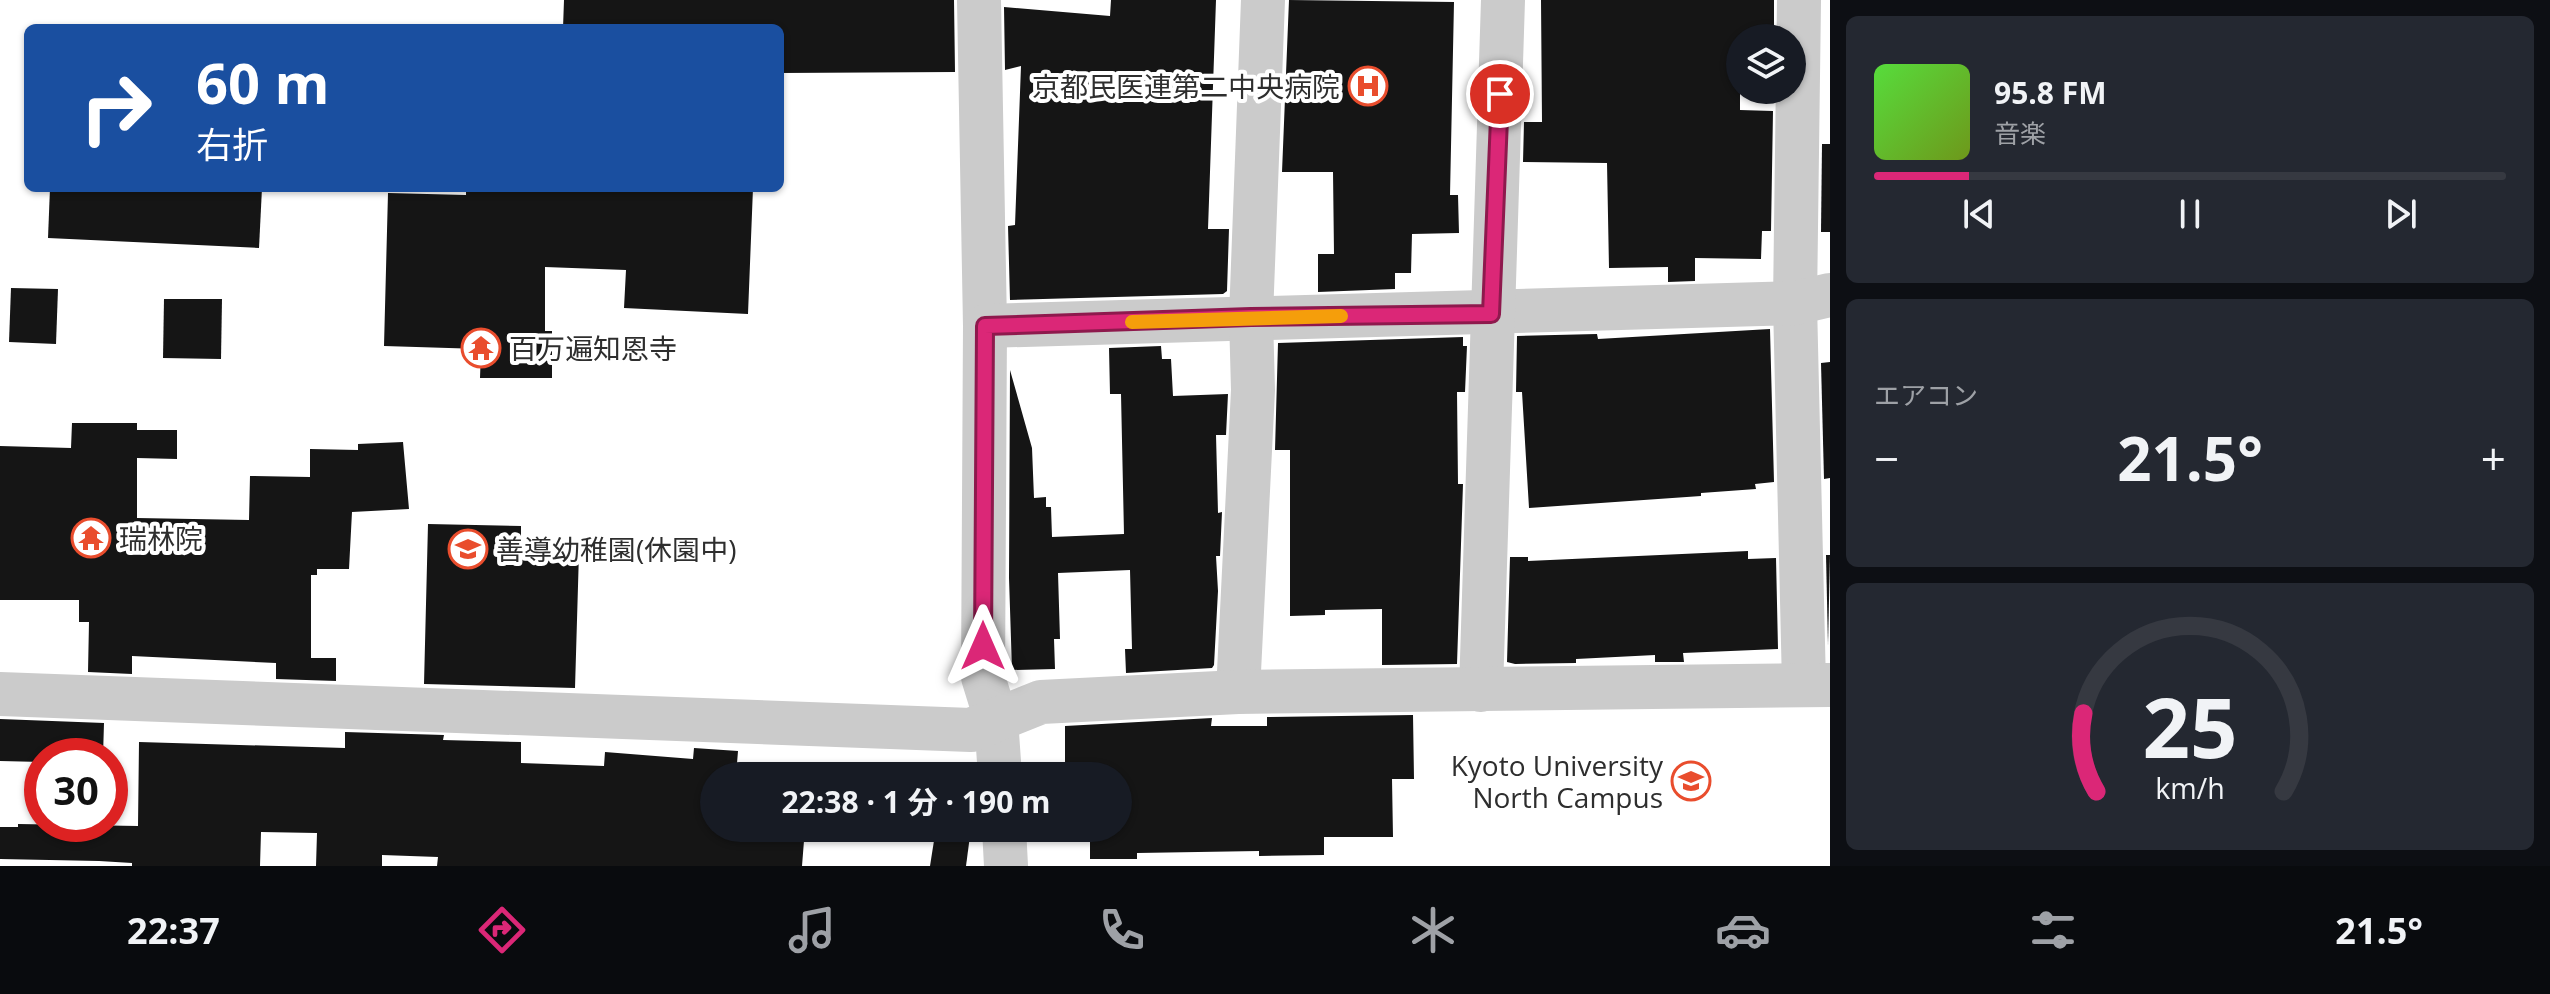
<!DOCTYPE html>
<html lang="ja">
<head>
<meta charset="utf-8">
<style>
	:root { --surface:#171b24; --page:#242831; --text:#f1f3f6; --muted:#9ea1a6; --line:#363941; --accent:#db2777 }
	body { margin:0; font-family:"Open Sans","Noto Sans JP",sans-serif; background:var(--page); color:var(--text); height:100vh; display:flex; flex-direction:column; font-size:30px; white-space:nowrap }
	* { box-sizing:border-box; margin:0 }
	p { font-size:26px; color:var(--muted) }
	.icon { flex:none; width:44px; height:44px; fill:none; stroke:currentColor; stroke-width:2; stroke-linecap:round; stroke-linejoin:round }
	.map { position:relative; flex:1; overflow:hidden }
	.side { display:flex; flex-direction:column; gap:16px; padding:16px; background:#0d0f14; width:720px }
	.side>* { flex:none }
	.banner { position:absolute; left:24px; top:24px; width:760px; height:168px; border-radius:12px; box-shadow:0 2px 6px #0004; background:#1a4fa0; color:#fff; overflow:hidden }
	.buttons { position:absolute; left:1726px; top:24px; display:grid; gap:16px }
	.buttons a { display:grid; place-items:center; width:80px; height:80px; border-radius:50%; background:var(--surface); box-shadow:0 2px 6px #0004; font-size:40px }
	.speed { position:absolute; left:24px; top:738px; display:flex; gap:16px; font-size:40px; font-weight:700; text-align:center }
	.speed>* { display:grid; place-content:center; width:104px; height:104px; border-radius:50%; background:var(--surface); box-shadow:0 2px 6px #0004; line-height:1 }
	.speed .limit { border:12px solid #d22; background:#fff; color:#111 }
	.pin { position:absolute; display:grid; place-items:center; width:68px; height:68px; color:#fff; margin:-34px; border:4px solid #fff; border-radius:50%; box-shadow:0 2px 8px #0007 }
	.me { position:absolute; width:88px; margin:-44px; rotate:0deg; stroke-linejoin:round; filter:drop-shadow(0 0 6px #0008) }
	.turn { display:flex; align-items:center; gap:28px; height:168px; padding:0 40px; font-size:36px }
	.turn .icon { width:104px; height:104px; stroke-width:2.5 }
	.turn b { display:block; font-size:56px; line-height:68px }
	.big { font-size:60px; font-weight:700; line-height:1.1 }
	.side .card { flex:1; display:flex; flex-direction:column; justify-content:center; gap:12px; min-width:0; padding:0 28px; border-radius:12px; background:var(--page) }
	.side .dial { align-items:center; gap:0 }
	.dial svg { height:208px; overflow:visible; fill:none; stroke:var(--line); stroke-width:7; stroke-linecap:round; text-anchor:middle }
	.dial text { fill:var(--text); stroke:none }
	.song { display:flex; align-items:center; gap:24px }
	.cover { width:96px; height:96px; border-radius:12px; background:linear-gradient(135deg,hsl(110 70% 55%),hsl(80 70% 35%)) }
	.played { height:8px; border-radius:4px; background:linear-gradient(90deg,var(--accent) 15%,var(--line) 15%) }
	.keys { display:flex; justify-content:space-around; direction:ltr }
	.heat { display:flex; justify-content:space-between; align-items:center; font-size:44px; direction:ltr }
	.trip { position:absolute; left:700px; top:762px; width:432px; height:80px; border-radius:40px; background:var(--surface); box-shadow:0 2px 6px #0004; font-weight:700; line-height:80px; text-align:center }
	.tab-bar { display:flex; height:128px; justify-content:space-around; align-items:center; background:#090b0e; color:var(--muted) }
	.tab-bar .icon { width:56px; height:56px }
	.tab-bar .current { color:var(--accent) }
	.tab-bar b { font-size:36px; color:var(--text) }
	main { display:flex; flex:1; min-height:0 }
	.map>svg:first-child { display:block }
</style>
</head>
<body>
<main>
<div class="map">
<svg width="1830" height="866" viewBox="0 0 1830 866">
	<rect width="100%" height="100%" fill="#fff"/>
	<!-- building -->
	<g fill="#151515">
		<polygon points="564,0 954,0 955,72 780,73 780,28 563,28"/>
		<polygon points="1111,0 1216,0 1208,229 1229,229 1227,291 1223,294 1010,300 1008,226 1015,225 1021,66 1005,70 1004,7 1110,16"/>
		<polygon points="1289,0 1454,2 1450,195 1458,195 1459,233 1412,234 1411,273 1395,273 1395,289 1318,292 1318,254 1334,254 1333,172 1282,172"/>
		<polygon points="1541,0 1774,0 1774,38 1740,38 1740,110 1773,111 1771,231 1762,231 1761,259 1695,258 1695,281 1668,282 1668,267 1609,268 1607,163 1523,162 1524,122 1542,122"/>
		<polygon points="1822,144 1830,144 1830,232 1821,232"/>
		<polygon points="50,188 262,188 259,248 48,238"/>
		<polygon points="466,188 753,188 748,314 624,308 626,270 545,267 545,331 552,331 552,378 480,378 481,349 384,346 388,193 466,195"/>
		<polygon points="11,288 58,289 56,344 9,342"/>
		<polygon points="164,299 222,299 221,359 163,358"/>
		<polygon points="1770,329 1774,482 1755,484 1756,489 1701,493 1701,496 1529,508 1522,392 1516,392 1517,336 1597,334 1598,339"/>
		<polygon points="1463,337 1463,346 1467,346 1465,392 1457,392 1458,484 1463,484 1457,664 1382,665 1382,609 1325,610 1325,615 1290,616 1290,450 1275,450 1278,343"/>
		<polygon points="1161,346 1162,359 1171,359 1173,396 1228,394 1226,435 1216,435 1218,513 1222,512 1220,556 1216,556 1218,591 1214,665 1212,668 1126,673 1125,649 1132,649 1130,570 1058,573 1060,639 1054,639 1055,669 1012,670 1009,578 1010,370 1032,448 1034,498 1046,497 1046,507 1051,507 1052,537 1124,534 1121,394 1110,394 1109,348"/>
		<polygon points="1830,362 1830,478 1824,479 1821,363"/>
		<polygon points="72,423 137,423 137,430 177,430 177,459 137,458 137,518 249,520 250,476 310,477 310,449 358,450 358,444 403,442 409,509 352,512 349,569 317,569 317,575 311,575 311,658 336,658 336,681 276,679 276,663 132,656 132,674 88,672 89,622 79,622 79,600 0,600 0,446 71,448"/>
		<polygon points="428,524 521,526 521,550 579,552 575,688 424,684"/>
		<polygon points="1748,551 1748,559 1776,558 1778,649 1683,653 1684,662 1655,662 1655,655 1576,659 1576,663 1515,664 1507,662 1510,557 1528,557 1528,561"/>
		<polygon points="1826,555 1830,555 1828,646"/>
		<polygon points="1413,715 1414,779 1392,779 1393,837 1324,837 1324,855 1259,856 1259,851 1137,853 1137,859 1090,859 1090,839 1045,840 1045,828 1118,828 1118,776 1045,776 1045,769 1065,769 1065,726 1212,718 1211,726 1267,726 1267,717"/>
		<polygon points="0,719 104,723 103,756 42,756 42,762 0,761"/>
		<polygon points="345,732 444,735 443,740 521,742 521,763 604,766 605,752 693,759 694,748 738,751 736,776 714,776 714,828 805,828 802,866 437,866 438,857 382,855 382,866 316,866 317,833 261,832 260,866 132,866 132,863 99,861 0,859 0,827 18,827 18,824 138,826 139,742 345,748"/>
		<polygon points="936,828 971,828 966,866 930,866"/>
	</g>
	<g fill="none" stroke-linecap="round" stroke-linejoin="round">
		<!-- minor -->
		<g stroke="#cbcbcb" stroke-width="44">
			<polyline points="979,0 985,326 983,677 996,719 1000,776"/>
			<polyline points="1799,0 1795,303 1804,685"/>
			<polyline points="985,326 1795,303 1830,295"/>
			<polyline points="1481,690 1503,0"/>
			<polyline points="1238,692 1253,390 1251,317 1263,0"/>
			<polyline points="0,694 971,730 1041,702 1238,692 1830,685"/>
			<polyline points="1004,828 1006,866"/>
		</g>
	</g>
	<g fill="none" stroke-linecap="round" stroke-linejoin="round">
		<!-- route casing -->
		<g stroke="#8e194d" stroke-width="20">
			<polyline id="route" points="983,646 985,326 1251,317 1491,314 1500,94"/>
		</g>
		<!-- route -->
		<use href="#route" stroke="#db2777" stroke-width="14"/>
		<!-- slow -->
		<polyline stroke="#f59e0b" stroke-width="14" points="1132,322 1341,316"/>
	</g>
	<!-- icons -->
	<defs>
		<g id="hospital-ring" transform="scale(2)"><circle r="9.5" fill="#fff" stroke="#e94d2d" stroke-width="1.5"/><path d="M-5-5h3v3.5h4V-5h3V5h-3V1.5h-4V5h-3Z" fill="#e94d2d"/></g>
		<g id="temple-ring" transform="scale(2)"><circle r="9.5" fill="#fff" stroke="#e94d2d" stroke-width="1.5"/><path d="M0-6L5-2H3V0L6.5 2.5H4V6H1.5V3h-3V6H-4V2.5H-6.5L-3 0V-2H-5Z" fill="#e94d2d"/></g>
		<g id="school-ring" transform="scale(2)"><circle r="9.5" fill="#fff" stroke="#e94d2d" stroke-width="1.5"/><path d="M0-5L7-2L0 1L-7-2ZM-4 1L0 2.5L4 1V4Q0 6-4 4Z" fill="#e94d2d"/></g>
		<g id="university-ring" transform="scale(2)"><circle r="9.5" fill="#fff" stroke="#e94d2d" stroke-width="1.5"/><path d="M0-5L7-2L0 1L-7-2ZM-4 1L0 2.5L4 1V4Q0 6-4 4Z" fill="#e94d2d"/></g>
	</defs>
	<g fill-rule="evenodd">
		<use href="#hospital-ring" x="1368" y="86"/>
		<use href="#temple-ring" x="481" y="348"/>
		<use href="#temple-ring" x="91" y="538"/>
		<use href="#school-ring" x="468" y="549"/>
		<use href="#university-ring" x="1691" y="781"/>
	</g>
	<g text-anchor="middle" dominant-baseline="central" stroke-width="8" stroke-linejoin="round" paint-order="stroke">
		<!-- poi labels -->
		<g font-size="28" fill="#2e2e2e" stroke="#fff" text-anchor="start">
			<text x="1340" y="86" text-anchor="end">京都民医連第二中央病院</text>
			<text x="509" y="348">百万遍知恩寺</text>
			<text x="119" y="538">瑞林院</text>
			<text x="496" y="549">善導幼稚園(休園中)</text>
			<text x="1663" y="765" text-anchor="end">Kyoto University<tspan x="1663" dy="32">North Campus</tspan></text>
		</g>
	</g>
</svg>
<div class="buttons">
<a><svg class="icon" aria-label="layers" viewBox="0 0 24 24"><path d="M12 4l9 5-9 5-9-5zM3 14l9 5 9-5"/></svg></a>
</div>
<div class="speed"><div class="limit">30</div></div>
<div class="pin" style="left:1500px;top:94px;background:#d93025"><svg class="icon" aria-label="arrive" viewBox="0 0 24 24"><path d="M6 21V4h12l-3 4 3 4H6"/></svg></div>
<svg class="me" style="left:983px;top:646px" viewBox="-20 -20 40 40"><path d="M0-17L14 15 0 8-14 15z" fill="#db2777" stroke="#fff" stroke-width="4"/></svg>
<div class="trip">22:38 · 1 分 · 190 m</div>
<div class="banner">
<div class="turn"><svg class="icon" aria-label="right" viewBox="0 0 24 24"><path d="M7 20v-9h11M14 6l5 5-5 5"/></svg><div><b>60 m</b>右折</div></div>
</div>
</div>
<section class="side">
<div class="card">
<div class="song"><i class="cover"></i><div><b>95.8 FM</b><p>音楽</p></div></div>
<div class="played"></div>
<div class="keys"><svg class="icon" aria-label="previous" viewBox="0 0 24 24"><path d="M18 5L8 12l10 7zM5 5v14"/></svg><svg class="icon" aria-label="pause" viewBox="0 0 24 24"><path d="M8 5v14M16 5v14"/></svg><svg class="icon" aria-label="next" viewBox="0 0 24 24"><path d="M6 5l10 7-10 7zM19 5v14"/></svg></div>
</div>
<div class="card"><p>エアコン</p>
<div class="heat"><a>−</a><b class="big">21.5°</b><a>+</a></div>
</div>
<div class="card dial"><svg viewBox="0 0 100 80">
<path d="M14 69A42 42 0 1 1 86 69"/>
<path d="M14 69A42 42 0 0 1 9 39" stroke="#db2777"/>
<text x="50" y="56" font-size="32" font-weight="700">25</text>
<text x="50" y="72" font-size="11">km/h</text>
</svg></div>
</section>
</main>
<nav class="tab-bar">
<b>22:37</b>
<svg class="icon current" aria-label="directions" viewBox="0 0 24 24"><path d="M12 3l9 9-9 9-9-9zM9 14v-3h6M13 9l2 2-2 2"/></svg>
<svg class="icon" aria-label="music" viewBox="0 0 24 24"><path d="M9 18V5l10-2v13"/><circle cx="6" cy="18" r="3"/><circle cx="16" cy="16" r="3"/></svg>
<svg class="icon" aria-label="phone" viewBox="0 0 24 24"><path d="M5 4h4l2 5-3 2q2 4 5 5l2-3 5 2v4C11 20 4 13 5 4z"/></svg>
<svg class="icon" aria-label="climate" viewBox="0 0 24 24"><path d="M12 3v18M4 7l16 10M4 17L20 7"/></svg>
<svg class="icon" aria-label="car" viewBox="0 0 24 24"><path d="M5 17H2v-5l4-1 3-4h7l3 4 3 1v5h-3M9 17h6M6 11h13"/><circle cx="7" cy="17" r="2"/><circle cx="17" cy="17" r="2"/></svg>
<svg class="icon" aria-label="filters" viewBox="0 0 24 24"><path d="M4 7h16M4 17h16"/><circle cx="9" cy="7" r="2"/><circle cx="15" cy="17" r="2"/></svg>
<b>21.5°</b>
</nav>
</body>
</html>
